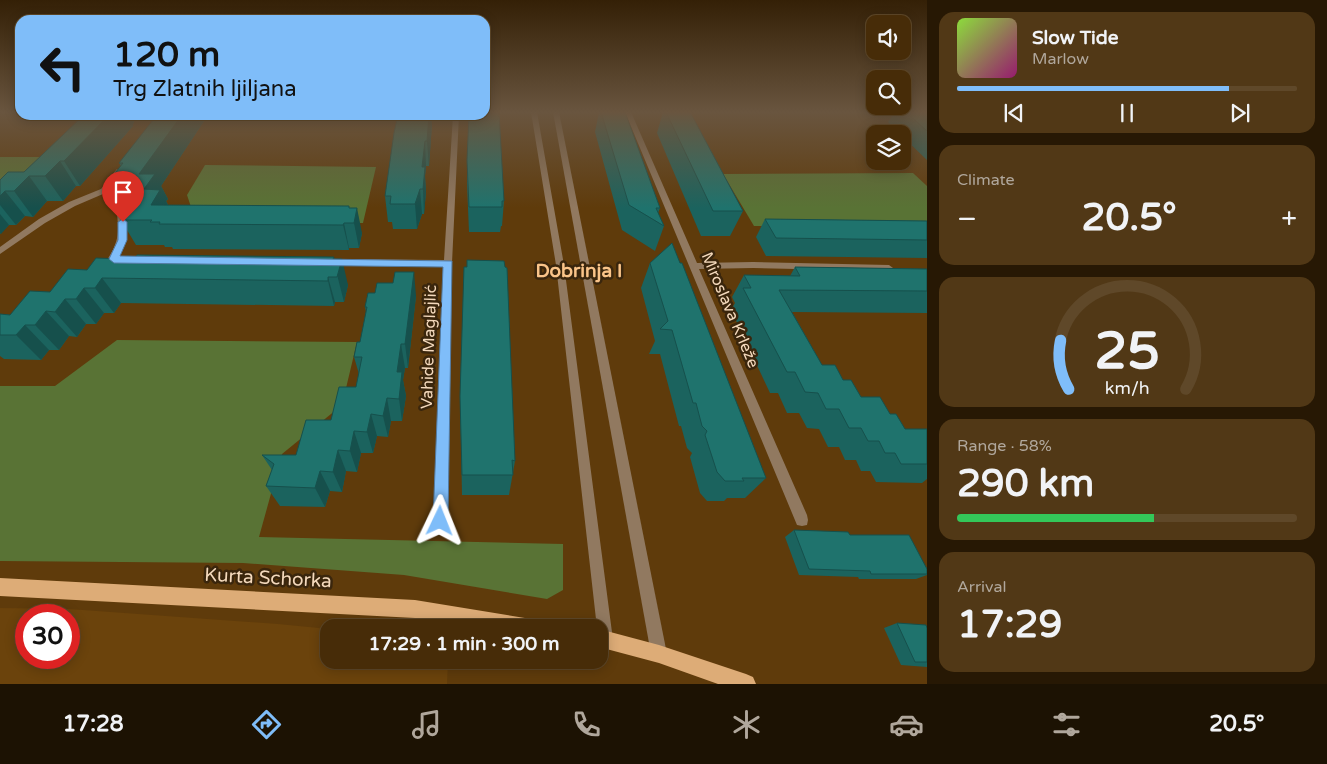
<!DOCTYPE html>
<html lang="en">
<head>
<meta charset="utf-8">
<style>
	:root { --surface:#472c08; --page:#513816; --text:#f1f3f6; --muted:#b0a79c; --line:#5f4829; --accent:#7fbdf9 }
	body { margin:0; font-family:"Varela Round",sans-serif; background:var(--page); color:var(--text); height:100vh; display:flex; flex-direction:column; font-size:19px; white-space:nowrap }
	* { box-sizing:border-box; margin:0 }
	p { font-size:16px; color:var(--muted) }
	.icon { flex:none; width:28px; height:28px; fill:none; stroke:currentColor; stroke-width:2; stroke-linecap:round; stroke-linejoin:round }
	.map { position:relative; flex:1; overflow:hidden }
	.drawer { display:flex; flex-direction:column; gap:12px; padding:12px; background:#271804; width:400px }
	.drawer>* { flex:none }
	.banner { position:absolute; left:15px; top:15px; width:475px; height:105px; border-radius:15px; box-shadow:0 2px 12px #0003,0 0 0 1px var(--line); background:#7fbdf9; color:#111; overflow:hidden }
	.fabs { position:absolute; left:866px; top:15px; display:grid; gap:10px }
	.fabs a { display:grid; place-items:center; width:45px; height:45px; border-radius:10px; background:var(--surface); box-shadow:0 2px 12px #0003,0 0 0 1px var(--line); font-size:25px }
	.speed { position:absolute; left:15px; top:604px; display:flex; gap:10px; font-size:25px; font-weight:700; text-align:center }
	.speed>* { display:grid; place-content:center; width:65px; height:65px; border-radius:50%; background:var(--surface); box-shadow:0 2px 12px #0003,0 0 0 1px var(--line); line-height:1 }
	.speed .limit { border:8px solid #d22; background:#fff; color:#111 }
	.pin { position:absolute; display:grid; place-items:center; width:42px; height:42px; color:#fff; margin:-51px -21px; border-radius:50% 50% 50% 0; rotate:-45deg; box-shadow:0 0 5px #0007 }
	.pin .icon { rotate:45deg }
	.me { position:absolute; width:55px; margin:-28px; rotate:2deg; stroke-linejoin:round; filter:drop-shadow(0 0 4px #0008) }
	.turn { display:flex; align-items:center; gap:18px; height:105px; padding:0 15px; font-size:22px }
	.turn .icon { width:65px; height:65px; stroke-width:2.5 }
	.turn b { display:block; font-size:35px; line-height:42px }
	.big { font-size:38px; font-weight:700; line-height:1.1 }
	.drawer .widget { flex:1; display:flex; flex-direction:column; justify-content:center; gap:8px; min-width:0; padding:0 18px; border-radius:15px; background:var(--page) }
	.drawer .dial { align-items:center; gap:0 }
	.dial svg { height:130px; overflow:visible; fill:none; stroke:var(--line); stroke-width:7; stroke-linecap:round; text-anchor:middle }
	.dial text { fill:var(--text); stroke:none }
	.song { display:flex; align-items:center; gap:15px }
	.cover { width:60px; height:60px; border-radius:8px; background:linear-gradient(135deg,hsl(90 70% 55%),hsl(320 70% 35%)) }
	.played { height:5px; border-radius:2px; background:linear-gradient(90deg,var(--accent) 80%,var(--line) 80%) }
	.keys { display:flex; justify-content:space-around; direction:ltr }
	.heat { display:flex; justify-content:space-between; align-items:center; font-size:28px; direction:ltr }
	.charge { height:8px; border-radius:4px; background:linear-gradient(90deg,#34c759 58%,var(--line) 0) }
	.trip { position:absolute; left:320px; top:619px; width:288px; height:50px; border-radius:15px; background:var(--surface); box-shadow:0 2px 12px #0003,0 0 0 1px var(--line); font-weight:700; line-height:50px; text-align:center }
	.dock { display:flex; height:80px; justify-content:space-around; align-items:center; background:#1c1203; color:var(--muted) }
	.dock .icon { width:35px; height:35px }
	.dock .current { color:var(--accent) }
	.dock b { font-size:22px; color:var(--text) }
	main { display:flex; flex:1; min-height:0 }
	.map>svg:first-child { display:block }
</style>
</head>
<body>
<main>
<div class="map">
<svg width="927" height="684" viewBox="0 0 927 684">
	<rect width="100%" height="100%" fill="#5f3b0b"/>
	<!-- built -->
	<path fill="#6b430c" fill-rule="evenodd" d="M0 608 69 609 278 624 329 629V660H448L447 684H0ZM26 615H69V658H26Z"/>
	<!-- green -->
	<g fill="#597335">
		<polygon points="0,157 63,157 0,203"/>
		<polygon points="205,165 376,167 363,223 196,222 187,195"/>
		<polygon points="913,173 927,186 927,224 754,226 723,174"/>
		<polygon points="117,340 357,342 342,405 282,454 259,537 563,544 563,590 547,599 404,575 243,563 0,561 0,386 55,386"/>
	</g>
	<g fill="none" stroke-linecap="round" stroke-linejoin="round">
		<!-- minor -->
		<g fill="#917960" fill-rule="evenodd">
			<polygon points="531,112 537,112 564,265 613,640 611,645 606,647 601,645 599,640 599,628 597,628 556,265"/>
			<polygon points="553,112 559,112 667,654 664,659 659,662 654,659 651,654"/>
			<polygon points="625,112 631,112 697,263 753,262 889,265 893,268 889,271 753,268 699,269 807,515 808,520 807,525 802,526 797,525"/>
			<polygon points="453,115 459,115 452,263 446,521 445,526 440,527 435,526 434,521 444,266 330,265 326,262 330,259 444,260"/>
			<path d="M117 169 124 171 108 191 124 204C128 233 127 248 108 271H102L101 269C119 243 120 237 116 205L103 194 75 206 45 223 0 254V247L39 219 69 202 101 189Z"/>
		</g>
		<!-- primary -->
		<g fill="#ddac77" fill-rule="evenodd">
			<polygon points="0,578 415,600 531,619 537,622 540,628 473,628 415,618 0,596"/>
			<polygon points="599,629 659,645 746,674 753,677 756,684 718,684 659,663 599,647"/>
		</g>
	</g>
	<!-- wall -->
	<g fill="#1b635e">
		<polygon points="599,112 625,112 660,208 658,213 664,226 655,251 622,230 595,132"/>
		<polygon points="663,112 690,112 743,211 730,236 701,236 657,133"/>
		<polygon points="895,112 927,112 927,160 902,136 902,134 900,134 888,122"/>
		<polygon points="84,115 131,115 134,122 133,124 133,126 80,186 76,186 63,201 47,201 33,217 25,216 16,225 9,225 0,234 0,180 24,172"/>
		<polygon points="206,118 161,186 168,199 166,201 168,205 349,208 362,233 359,248 349,248 349,250 173,249 172,247 165,247 164,245 136,245 121,220 122,218 118,211 121,208 118,202 119,200 115,194 116,192 113,186 114,184 111,178 121,166 119,163"/>
		<polygon points="432,124 429,166 426,166 425,176 426,192 424,214 422,214 417,229 393,229 392,222 388,222 385,196"/>
		<polygon points="467,160 504,201 502,226 501,226 500,232 469,232 467,184"/>
		<polygon points="765,219 927,221 927,258 766,256 756,237"/>
		<polygon points="125,259 334,259 348,285 344,302 335,302 334,306 121,303 114,313 104,313 96,324 86,324 77,337 69,336 59,350 49,350 41,360 4,359 0,356 0,314 10,315 87,270"/>
		<polygon points="650,263 766,478 745,498 727,498 724,501 707,501 700,493 690,457 692,453 687,448 681,426 679,426 660,354 649,354 655,341 641,288"/>
		<polygon points="795,267 927,269 927,313 792,312 822,365 843,380 861,397 890,414 927,464 927,479 922,483 876,482 870,471 861,471 856,460 845,460 839,447 828,447 819,429 807,428 799,413 787,413 778,393 770,393 731,310 735,303 732,297 744,275 790,276"/>
		<polygon points="416,296 408,368 405,368 403,380 406,396 402,421 391,421 388,437 377,436 373,453 361,453 357,472 346,471 342,492 330,491 325,507 280,506 266,486 272,470 262,455 296,455 331,420 356,387 359,374 354,357 360,342 366,312 365,307"/>
		<polygon points="460,396 515,461 509,495 462,495"/>
		<polygon points="794,530 850,535 927,569 927,575 916,579 859,579 858,577 799,575 785,537"/>
		<polygon points="897,623 927,628 927,667 901,665 884,628"/>
	</g>
	<!-- shaded-wall -->
	<g fill="#16504c">
		<polygon points="109,115 131,115 134,122 133,124 133,126 80,186 64,161"/>
		<polygon points="182,115 205,115 206,118 161,186 168,199 166,201 173,215 151,205 144,189 139,174"/>
		<polygon points="429,115 431,115 432,124 429,166 427,141"/>
		<polygon points="425,141 426,166 425,176 426,192 424,214 422,167"/>
		<polygon points="60,161 76,186 63,201 45,176"/>
		<polygon points="29,176 47,201 33,217 14,191"/>
		<polygon points="420,189 422,214 417,229 415,204"/>
		<polygon points="5,191 25,216 16,225 0,205 0,196"/>
		<polygon points="357,208 362,233 359,248 354,223"/>
		<polygon points="0,214 9,225 1,234 0,233"/>
		<polygon points="344,223 349,248 349,250 343,225"/>
		<polygon points="334,257 338,274 342,259 348,285 344,302 333,259"/>
		<polygon points="414,272 416,296 408,368 405,344"/>
		<polygon points="328,277 335,302 334,306 328,281"/>
		<polygon points="102,278 121,303 114,313 95,288"/>
		<polygon points="84,288 104,313 96,324 76,299"/>
		<polygon points="65,299 86,324 77,337 55,312"/>
		<polygon points="46,311 69,336 59,350 35,325"/>
		<polygon points="25,325 49,350 41,360 16,335"/>
		<polygon points="401,344 405,368 403,380 406,396 402,421 399,399 397,372"/>
		<polygon points="387,398 391,421 388,437 383,416"/>
		<polygon points="371,414 377,436 373,453 367,432"/>
		<polygon points="354,431 361,453 357,472 350,451"/>
		<polygon points="338,450 346,471 342,492 333,472"/>
		<polygon points="320,471 330,491 325,507 315,488"/>
	</g>
	<!-- building -->
	<g fill="#1f736d" stroke="#16504c">
		<polygon points="485,112 499,112 504,201 502,201 502,207 469,207 467,160 469,115 485,115"/>
		<polygon points="601,112 625,112 660,208 656,208 664,226 629,205"/>
		<polygon points="666,112 690,112 743,211 713,211"/>
		<polygon points="906,112 927,112 927,131"/>
		<polygon points="84,115 109,115 64,161 60,161 45,176 29,176 14,191 5,191 0,196 0,180 8,172 24,172"/>
		<polygon points="157,115 182,115 139,174 155,174 144,189 160,190 151,205 349,206 349,208 357,208 354,223 344,223 343,225 159,224 160,222 150,222 152,220 121,220 127,211 118,211 125,202 118,202 124,194 115,194 121,186 113,186 118,178 111,178 123,163 119,163"/>
		<polygon points="398,115 429,115 427,141 425,141 422,167 425,167 423,189 420,189 415,204 390,204 391,196 385,196 394,133"/>
		<polygon points="765,219 927,221 927,240 776,238"/>
		<polygon points="672,243 680,263 682,263 766,478 742,478 744,481 725,481 717,472 705,435 707,431 702,426 696,403 693,403 672,330 660,329 668,321 650,263"/>
		<polygon points="137,255 334,257 333,259 342,259 337,277 328,277 328,281 102,278 95,288 84,288 76,299 65,299 55,312 46,311 35,325 25,325 16,335 0,335 0,314 10,315 30,291 50,292 68,269 87,270 96,258 125,259 127,256 136,257"/>
		<polygon points="467,260 504,261 505,267 507,268 515,461 512,460 513,475 462,475 460,396 464,267 467,267"/>
		<polygon points="795,267 927,269 927,291 779,290 822,365 835,365 843,380 851,380 861,397 880,397 890,414 896,414 905,429 927,429 927,464 901,464 895,453 885,453 879,441 868,441 861,428 849,428 839,409 826,409 818,393 805,392 795,372 787,372 743,288 751,288 744,275 800,276"/>
		<polygon points="395,272 414,272 405,344 401,344 397,372 402,372 399,399 387,398 383,416 371,414 367,432 354,431 350,451 338,450 333,472 320,471 315,488 266,486 274,464 262,455 296,455 306,420 331,420 339,387 356,387 362,357 354,357 357,342 360,342 367,307 365,307 368,293 375,293 377,283 393,283"/>
		<polygon points="794,530 848,532 850,535 909,535 927,569 927,574 871,574 870,571 809,569"/>
		<polygon points="897,623 926,625 927,628 927,662 915,662"/>
	</g>
	<!-- sky -->
	<linearGradient id="sky" x2="0" y2="1"><stop stop-color="#342006"/><stop offset="0.54" stop-color="#69553f"/><stop offset="1" stop-color="#69553f" stop-opacity="0"/></linearGradient>
	<rect width="927" height="208" fill="url(#sky)"/>
	<!-- route -->
	<polygon fill="#7fbdf9" stroke="#537ba2" points="123,219 127,222 127,240 120,256 452,261 448,521 446,526 440,528 435,526 433,521 443,267 114,263 109,259 118,240 118,222"/>
	<g text-anchor="middle" dominant-baseline="central" stroke-width="5" stroke-linejoin="round" paint-order="stroke">
		<!-- street labels -->
		<g font-size="16" fill="#f4d9bc" stroke="#3a260d">
			<text transform="translate(730 310) rotate(67)">Miroslava Krleže</text>
			<text transform="translate(429 347) rotate(-88)">Vahide Maglajlić</text>
		</g>
		<!-- quarter labels -->
		<g font-size="19" font-weight="bold" fill="#fac489" stroke="#3a260d">
			<text x="579" y="271">Dobrinja I</text>
		</g>
		<!-- near-street labels -->
		<g font-size="19" fill="#f4d9bc" stroke="#3a260d">
			<text transform="translate(268 578) rotate(3)">Kurta Schorka</text>
		</g>
	</g>
</svg>
<div class="fabs">
<a><svg class="icon" aria-label="sound" viewBox="0 0 24 24"><path d="M4 9h4l5-4v14l-5-4H4zM17 9q2 3 0 6"/></svg></a>
<a><svg class="icon" aria-label="search" viewBox="0 0 24 24"><circle cx="10" cy="10" r="6"/><path d="M15 15l6 6"/></svg></a>
<a><svg class="icon" aria-label="layers" viewBox="0 0 24 24"><path d="M12 4l9 5-9 5-9-5zM3 14l9 5 9-5"/></svg></a>
</div>
<div class="speed"><div class="limit">30</div></div>
<div class="pin" style="left:123px;top:222px;background:#d93025"><svg class="icon" aria-label="arrive" viewBox="0 0 24 24"><path d="M6 21V4h12l-3 4 3 4H6"/></svg></div>
<svg class="me" style="left:440px;top:521px" viewBox="-20 -20 40 40"><path d="M0-17L14 15 0 8-14 15z" fill="#7fbdf9" stroke="#fff" stroke-width="4"/></svg>
<div class="trip">17:29 · 1 min · 300 m</div>
<div class="banner">
<div class="turn"><svg class="icon" aria-label="left" viewBox="0 0 24 24"><path d="M17 20v-9H6M10 6l-5 5 5 5"/></svg><div><b>120 m</b>Trg Zlatnih ljiljana</div></div>
</div>
</div>
<section class="drawer">
<div class="widget">
<div class="song"><i class="cover"></i><div><b>Slow Tide</b><p>Marlow</p></div></div>
<div class="played"></div>
<div class="keys"><svg class="icon" aria-label="previous" viewBox="0 0 24 24"><path d="M18 5L8 12l10 7zM5 5v14"/></svg><svg class="icon" aria-label="pause" viewBox="0 0 24 24"><path d="M8 5v14M16 5v14"/></svg><svg class="icon" aria-label="next" viewBox="0 0 24 24"><path d="M6 5l10 7-10 7zM19 5v14"/></svg></div>
</div>
<div class="widget"><p>Climate</p>
<div class="heat"><a>−</a><b class="big">20.5°</b><a>+</a></div>
</div>
<div class="widget dial"><svg viewBox="0 0 100 80">
<path d="M14 69A42 42 0 1 1 86 69"/>
<path d="M14 69A42 42 0 0 1 9 39" stroke="#7fbdf9"/>
<text x="50" y="56" font-size="32" font-weight="700">25</text>
<text x="50" y="72" font-size="11">km/h</text>
</svg></div>
<div class="widget"><p>Range · 58%</p><b class="big">290 km</b><div class="charge"></div></div>
<div class="widget"><p>Arrival</p><b class="big">17:29</b></div>
</section>
</main>
<nav class="dock">
<b>17:28</b>
<svg class="icon current" aria-label="directions" viewBox="0 0 24 24"><path d="M12 3l9 9-9 9-9-9zM9 14v-3h6M13 9l2 2-2 2"/></svg>
<svg class="icon" aria-label="music" viewBox="0 0 24 24"><path d="M9 18V5l10-2v13"/><circle cx="6" cy="18" r="3"/><circle cx="16" cy="16" r="3"/></svg>
<svg class="icon" aria-label="phone" viewBox="0 0 24 24"><path d="M5 4h4l2 5-3 2q2 4 5 5l2-3 5 2v4C11 20 4 13 5 4z"/></svg>
<svg class="icon" aria-label="climate" viewBox="0 0 24 24"><path d="M12 3v18M4 7l16 10M4 17L20 7"/></svg>
<svg class="icon" aria-label="car" viewBox="0 0 24 24"><path d="M5 17H2v-5l4-1 3-4h7l3 4 3 1v5h-3M9 17h6M6 11h13"/><circle cx="7" cy="17" r="2"/><circle cx="17" cy="17" r="2"/></svg>
<svg class="icon" aria-label="filters" viewBox="0 0 24 24"><path d="M4 7h16M4 17h16"/><circle cx="9" cy="7" r="2"/><circle cx="15" cy="17" r="2"/></svg>
<b>20.5°</b>
</nav>
</body>
</html>
